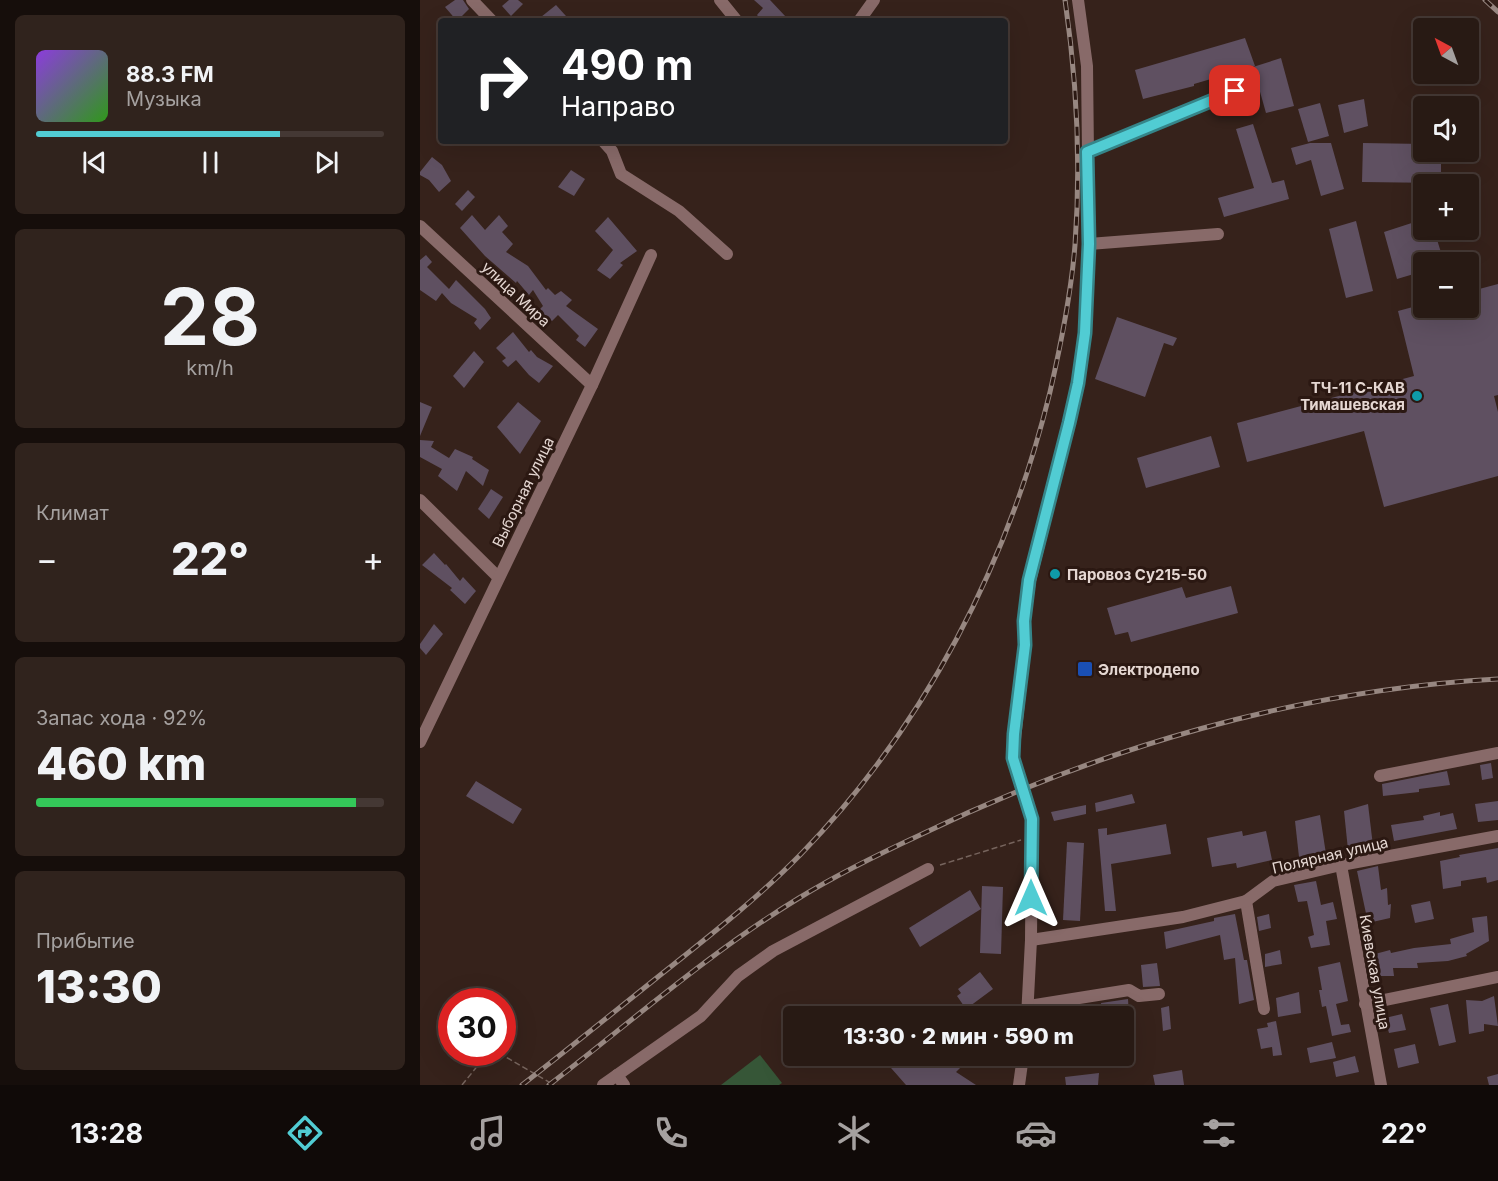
<!DOCTYPE html>
<html lang="ru">
<head>
<meta charset="utf-8">
<style>
	:root { --surface:#281a14; --page:#30231d; --text:#f1f3f6; --muted:#a5a1a0; --line:#443834; --accent:#51ccd3 }
	body { margin:0; font-family:Inter,sans-serif; background:var(--page); color:var(--text); height:100vh; display:flex; flex-direction:column; font-size:22px; white-space:nowrap }
	* { box-sizing:border-box; margin:0 }
	p { font-size:20px; color:var(--muted) }
	.icon { flex:none; width:33px; height:33px; fill:none; stroke:currentColor; stroke-width:2; stroke-linecap:round; stroke-linejoin:round }
	.map { position:relative; flex:1; overflow:hidden }
	.panel { display:flex; flex-direction:column; gap:15px; padding:15px; background:#160e0b; width:420px }
	.panel>* { flex:none }
	.guide { position:absolute; left:18px; top:18px; width:570px; height:126px; border-radius:6px; box-shadow:0 6px 24px #0002,0 0 0 2px var(--line); background:#202124; color:#fff; overflow:hidden }
	.needle { width:39px; rotate:319deg }
	.tools { position:absolute; left:993px; top:18px; display:grid; gap:12px }
	.tools a { display:grid; place-items:center; width:66px; height:66px; border-radius:6px; background:var(--surface); box-shadow:0 6px 24px #0002,0 0 0 2px var(--line); font-size:30px }
	.speed { position:absolute; left:18px; top:988px; display:flex; gap:12px; font-size:30px; font-weight:700; text-align:center }
	.speed>* { display:grid; place-content:center; width:78px; height:78px; border-radius:50%; background:var(--surface); box-shadow:0 6px 24px #0002,0 0 0 2px var(--line); line-height:1 }
	.speed .limit { border:9px solid #d22; background:#fff; color:#111 }
	.pin { position:absolute; display:grid; place-items:center; width:51px; height:51px; color:#fff; margin:-26px; border-radius:12px; box-shadow:0 3px 9px #0006 }
	.me { position:absolute; width:66px; margin:-33px; rotate:0deg; stroke-linejoin:round; filter:drop-shadow(0 0 4px #0008) }
	.turn { display:flex; align-items:center; gap:21px; height:126px; padding:0 24px; font-size:27px }
	.turn .icon { width:78px; height:78px; stroke-width:2.5 }
	.turn b { display:block; font-size:42px; line-height:51px }
	.big { font-size:45px; font-weight:800; line-height:1.1 }
	.panel .widget { flex:1; display:flex; flex-direction:column; justify-content:center; gap:9px; min-width:0; padding:0 21px; border-radius:9px; background:var(--page) }
	.panel .dial { align-items:center; gap:0 }
	.dial b { font-size:78px; line-height:1 }
	.song { display:flex; align-items:center; gap:18px }
	.cover { width:72px; height:72px; border-radius:9px; background:linear-gradient(135deg,hsl(270 70% 55%),hsl(110 70% 35%)) }
	.played { height:6px; border-radius:3px; background:linear-gradient(90deg,var(--accent) 70%,var(--line) 70%) }
	.keys { display:flex; justify-content:space-around; direction:ltr }
	.heat { display:flex; justify-content:space-between; align-items:center; font-size:33px; direction:ltr }
	.charge { height:9px; border-radius:4px; background:linear-gradient(90deg,#34c759 92%,var(--line) 0) }
	.trip { position:absolute; left:363px; top:1006px; width:351px; height:60px; border-radius:6px; background:var(--surface); box-shadow:0 6px 24px #0002,0 0 0 2px var(--line); font-weight:800; line-height:60px; text-align:center }
	.dock { display:flex; height:96px; justify-content:space-around; align-items:center; background:#100a08; color:var(--muted) }
	.dock .icon { width:42px; height:42px }
	.dock .on { color:var(--accent) }
	.dock b { font-size:27px; color:var(--text) }
	main { display:flex; flex:1; min-height:0 }
	.map>svg:first-child { display:block }
</style>
</head>
<body>
<main>
<section class="panel">
<div class="widget">
<div class="song"><i class="cover"></i><div><b>88.3 FM</b><p>Музыка</p></div></div>
<div class="played"></div>
<div class="keys"><svg class="icon" aria-label="previous" viewBox="0 0 24 24"><path d="M18 5L8 12l10 7zM5 5v14"/></svg><svg class="icon" aria-label="pause" viewBox="0 0 24 24"><path d="M8 5v14M16 5v14"/></svg><svg class="icon" aria-label="next" viewBox="0 0 24 24"><path d="M6 5l10 7-10 7zM19 5v14"/></svg></div>
</div>
<div class="widget dial"><b>28</b><p>km/h</p></div>
<div class="widget"><p>Климат</p>
<div class="heat"><a>−</a><b class="big">22°</b><a>+</a></div>
</div>
<div class="widget"><p>Запас хода · 92%</p><b class="big">460 km</b><div class="charge"></div></div>
<div class="widget"><p>Прибытие</p><b class="big">13:30</b></div>
</section>
<div class="map">
<svg width="1078" height="1085" viewBox="0 0 1078 1085">
	<rect width="100%" height="100%" fill="#36221b"/>
	<!-- green -->
	<polygon fill="#365637" points="340,1055 362,1083 359,1085 301,1085"/>
	<!-- building -->
	<g fill="#5f5061">
		<polygon points="35,0 43,0 49,9 37,21 25,7"/>
		<polygon points="89,0 98,0 103,4 91,16 82,6"/>
		<polygon points="334,0 350,0 366,17 362,21 342,21 337,15 343,8"/>
		<polygon points="136,5 146,16 141,21 116,21"/>
		<polygon points="825,38 835,66 774,84 774,86 723,99 715,70"/>
		<polygon points="861,58 874,106 846,113 833,67"/>
		<polygon points="944,99 948,126 924,133 918,105"/>
		<polygon points="900,103 909,136 888,142 878,109"/>
		<polygon points="833,124 852,183 864,180 869,199 804,217 798,198 834,188 816,129"/>
		<polygon points="890,143 911,143 924,189 901,196 891,160 876,165 871,148"/>
		<polygon points="943,143 1004,144 1004,152 1021,152 1021,183 942,182"/>
		<polygon points="12,157 22,165 31,181 19,192 9,180 0,175 0,172"/>
		<polygon points="151,170 165,179 154,196 138,187"/>
		<polygon points="48,190 55,197 42,211 35,204"/>
		<polygon points="52,215 65,230 79,215 88,226 82,232 93,244 86,252 108,266 126,290 128,288 135,295 141,291 152,300 146,306 178,329 165,347 156,340 159,336 138,315 132,321 119,310 123,306 113,290 109,295 97,281 96,283 65,256 40,228"/>
		<polygon points="188,217 217,251 200,263 203,265 190,279 177,270 193,250 175,231"/>
		<polygon points="1004,219 1004,230 1014,230 1024,262 1004,262 1004,271 977,279 964,232"/>
		<polygon points="936,221 953,291 926,298 909,229"/>
		<polygon points="6,255 12,262 7,267 29,289 36,280 65,309 71,318 60,330 54,323 57,319 31,303 22,293 16,301 0,290 0,260"/>
		<polygon points="1078,284 1078,395 1074,396 1078,412 1078,476 964,507 944,431 827,462 817,423 994,376 978,311 1004,304 1004,308 1048,308 1048,292"/>
		<polygon points="697,317 757,338 753,346 744,343 725,397 675,379"/>
		<polygon points="93,332 109,352 111,350 117,357 133,366 119,383 109,375 96,360 88,367 82,361 86,358 76,348"/>
		<polygon points="54,351 64,362 44,388 33,376"/>
		<polygon points="0,402 12,407 0,436"/>
		<polygon points="98,402 121,421 100,454 77,427"/>
		<polygon points="791,436 800,467 726,488 717,458"/>
		<polygon points="0,440 14,441 11,447 29,458 35,449 53,457 52,459 69,470 63,486 46,471 37,491 18,476 22,469 0,457"/>
		<polygon points="71,489 83,497 69,519 58,509"/>
		<polygon points="14,553 25,565 26,564 40,581 43,577 56,591 45,604 30,590 32,588 2,565"/>
		<polygon points="811,586 818,613 711,642 708,632 695,635 687,608 762,587 766,598"/>
		<polygon points="14,624 23,634 6,655 0,648 0,644"/>
		<polygon points="1071,763 1073,778 1062,780 1060,765"/>
		<polygon points="1027,771 1030,785 999,789 999,792 963,796 962,784"/>
		<polygon points="56,781 102,809 93,824 46,796"/>
		<polygon points="712,794 715,803 676,812 675,803"/>
		<polygon points="1078,801 1078,820 1058,822 1055,804"/>
		<polygon points="948,804 953,846 928,850 924,811"/>
		<polygon points="666,805 666,814 634,821 631,812"/>
		<polygon points="1020,812 1020,816 1033,813 1037,829 974,841 971,825 1004,820 1003,816"/>
		<polygon points="900,815 906,854 879,857 875,821"/>
		<polygon points="746,824 751,854 691,864 696,911 685,911 678,829 687,828 687,835"/>
		<polygon points="822,831 823,836 846,831 852,860 817,868 816,863 792,867 787,838"/>
		<polygon points="647,842 664,843 660,921 643,920"/>
		<polygon points="1078,848 1078,880 1067,883 1066,877 1041,881 1041,886 1023,889 1020,861 1040,857 1039,855"/>
		<polygon points="958,866 961,890 967,888 968,905 971,904 970,918 948,923 937,871"/>
		<polygon points="896,881 901,905 913,902 917,919 906,921 910,945 891,948 888,937 894,935 887,901 878,902 874,885"/>
		<polygon points="562,886 583,887 581,954 560,953"/>
		<polygon points="550,890 561,909 500,947 489,928"/>
		<polygon points="1010,901 1014,919 995,923 991,905"/>
		<polygon points="815,914 824,960 827,960 834,1000 819,1004 815,958 804,960 800,935 746,949 744,932 794,921 794,918"/>
		<polygon points="849,914 851,928 839,931 837,917"/>
		<polygon points="1067,916 1069,941 1046,954 1047,956 1028,961 997,963 998,968 973,968 974,976 959,976 955,954 970,950 971,953 994,948 1031,944 1030,939 1054,932 1052,918"/>
		<polygon points="860,950 862,964 845,967 845,954"/>
		<polygon points="920,962 928,1001 916,1004 921,1025 929,1024 931,1032 912,1036 906,1006 902,1007 899,990 902,990 898,967"/>
		<polygon points="737,963 740,986 723,987 721,965"/>
		<polygon points="560,972 573,989 546,1009 537,996 541,993 538,989"/>
		<polygon points="879,992 881,1013 858,1017 856,998"/>
		<polygon points="1074,996 1078,1026 1064,1024 1064,1031 1049,1034 1046,1000 1062,1001"/>
		<polygon points="708,999 709,1017 683,1017 681,1003"/>
		<polygon points="1028,1004 1036,1042 1019,1046 1010,1008"/>
		<polygon points="749,1006 751,1029 743,1031 741,1008"/>
		<polygon points="982,1014 986,1030 969,1033 965,1018"/>
		<polygon points="856,1021 862,1055 853,1056 852,1047 841,1049 837,1029 848,1027 847,1023"/>
		<polygon points="912,1042 916,1058 890,1063 887,1048"/>
		<polygon points="995,1044 999,1063 978,1068 974,1049"/>
		<polygon points="468,1056 535,1056 543,1065 536,1072 556,1085 486,1085 464,1060"/>
		<polygon points="935,1056 939,1072 916,1077 913,1062"/>
		<polygon points="762,1070 764,1085 735,1085 733,1075"/>
		<polygon points="679,1073 678,1085 646,1085 645,1077"/>
		<polygon points="1078,1074 1078,1085 1069,1085 1067,1077"/>
	</g>
	<g fill="none" stroke-linecap="round" stroke-linejoin="round">
		<!-- path -->
		<g stroke="#76645d" stroke-width="1.5" stroke-dasharray="6 3" stroke-linecap="butt">
			<polyline points="520,865 601,840"/>
			<polyline points="79,1053 134,1085"/>
			<polyline points="42,1085 68,1053"/>
		</g>
		<!-- minor -->
		<g stroke="#886a69" stroke-width="12">
			<polyline points="52,0 72,21"/>
			<polyline points="300,0 317,21"/>
			<polyline points="439,21 454,0"/>
			<polyline points="183,141 192,151 201,174 259,211 307,254"/>
			<polyline points="667,152 815,91"/>
			<polyline points="0,226 172,385"/>
			<polyline points="669,244 798,234"/>
			<polyline points="0,500 78,577"/>
			<polyline points="0,742 172,385 231,255"/>
			<polyline points="960,776 1078,753"/>
			<polyline points="921,865 961,1085"/>
			<polyline points="826,901 844,1009"/>
			<polyline points="611,940 763,917 826,901 853,881 921,865 1078,836"/>
			<polyline points="945,1004 1078,977"/>
			<polyline points="609,1006 709,990 719,996 739,994"/>
			<polyline points="607,1017 611,940 612,819 593,758 605,645 604,621 610,581 649,423 658,383 665,333 669,244 667,66 658,0"/>
			<polyline points="197,1075 204,1085"/>
			<polyline points="183,1085 281,1016 318,976 353,951 508,869"/>
			<polyline points="599,1085 603,1056"/>
		</g>
		<!-- rail casing -->
		<g stroke="#978781" stroke-width="5">
			<g id="rail">
				<polyline points="1065,0 1078,12"/>
				<path d="M102 1085C148 1049 193 1013 239 976 288 937 337 899 381 854 505 726 588 564 630 392 641 344 651 295 655 245 661 163 657 82 645 0"/>
				<path d="M129 1085C211 1022 290 952 379 898 418 874 459 854 500 835 680 748 878 690 1078 679"/>
			</g>
		</g>
		<!-- rail -->
		<use href="#rail" stroke="#2b1812" stroke-width="3" stroke-dasharray="9" stroke-linecap="butt"/>
	</g>
	<g fill="none" stroke-linecap="round" stroke-linejoin="round">
		<!-- route casing -->
		<g stroke="#358589" stroke-width="15">
			<polyline id="route" points="611,898 612,819 593,758 594,734 605,645 604,621 609,580 649,423 658,383 665,333 669,244 667,152 815,91"/>
		</g>
		<!-- route -->
		<use href="#route" stroke="#51ccd3" stroke-width="10"/>
	</g>
	<!-- markers -->
	<g fill="#0f9aa8" stroke="#2b1812" stroke-width="2">
		<circle cx="997" cy="396" r="6"/>
		<circle cx="635" cy="574" r="6"/>
	</g>
	<rect fill="#1a4fb4" stroke="#2b1812" stroke-width="2" x="657" y="661" width="16" height="16" rx="3"/>
	<g text-anchor="middle" dominant-baseline="central" stroke-width="6" stroke-linejoin="round" paint-order="stroke">
		<!-- street labels -->
		<g font-size="15" fill="#e5d7d2" stroke="#2b1812">
			<text transform="translate(96 294) rotate(43)">улица Мира</text>
			<text transform="translate(103 492) rotate(-64)">Выборная улица</text>
			<text transform="translate(910 855) rotate(-13)">Полярная улица</text>
			<text transform="translate(955 972) rotate(80)">Киевская улица</text>
		</g>
		<!-- poi labels -->
		<g font-size="15" font-weight="bold" fill="#e5d7d2" stroke="#2b1812" text-anchor="start">
			<text x="985" y="387" text-anchor="end">ТЧ-11 С-КАВ<tspan x="985" dy="17">Тимашевская</tspan></text>
			<text x="647" y="574">Паровоз Су215-50</text>
			<text x="678" y="669">Электродепо</text>
		</g>
	</g>
</svg>
<div class="tools">
<a><svg class="needle" viewBox="-14 -14 28 28"><path d="M0-13l5 13h-10z" fill="#e53935"/><path d="M0 13l5-13h-10z" fill="#a5a1a0"/></svg></a>
<a><svg class="icon" aria-label="sound" viewBox="0 0 24 24"><path d="M4 9h4l5-4v14l-5-4H4zM17 9q2 3 0 6"/></svg></a>
<a>+</a>
<a>−</a>
</div>
<div class="speed"><div class="limit">30</div></div>
<div class="pin" style="left:815px;top:91px;background:#d93025"><svg class="icon" aria-label="arrive" viewBox="0 0 24 24"><path d="M6 21V4h12l-3 4 3 4H6"/></svg></div>
<svg class="me" style="left:611px;top:898px" viewBox="-20 -20 40 40"><path d="M0-17L14 15 0 8-14 15z" fill="#51ccd3" stroke="#fff" stroke-width="4"/></svg>
<div class="trip">13:30 · 2 мин · 590 m</div>
<div class="guide">
<div class="turn"><svg class="icon" aria-label="right" viewBox="0 0 24 24"><path d="M7 20v-9h11M14 6l5 5-5 5"/></svg><div><b>490 m</b>Направо</div></div>
</div>
</div>
</main>
<nav class="dock">
<b>13:28</b>
<svg class="icon on" aria-label="directions" viewBox="0 0 24 24"><path d="M12 3l9 9-9 9-9-9zM9 14v-3h6M13 9l2 2-2 2"/></svg>
<svg class="icon" aria-label="music" viewBox="0 0 24 24"><path d="M9 18V5l10-2v13"/><circle cx="6" cy="18" r="3"/><circle cx="16" cy="16" r="3"/></svg>
<svg class="icon" aria-label="phone" viewBox="0 0 24 24"><path d="M5 4h4l2 5-3 2q2 4 5 5l2-3 5 2v4C11 20 4 13 5 4z"/></svg>
<svg class="icon" aria-label="climate" viewBox="0 0 24 24"><path d="M12 3v18M4 7l16 10M4 17L20 7"/></svg>
<svg class="icon" aria-label="car" viewBox="0 0 24 24"><path d="M5 17H2v-5l4-1 3-4h7l3 4 3 1v5h-3M9 17h6M6 11h13"/><circle cx="7" cy="17" r="2"/><circle cx="17" cy="17" r="2"/></svg>
<svg class="icon" aria-label="filters" viewBox="0 0 24 24"><path d="M4 7h16M4 17h16"/><circle cx="9" cy="7" r="2"/><circle cx="15" cy="17" r="2"/></svg>
<b>22°</b>
</nav>
</body>
</html>
